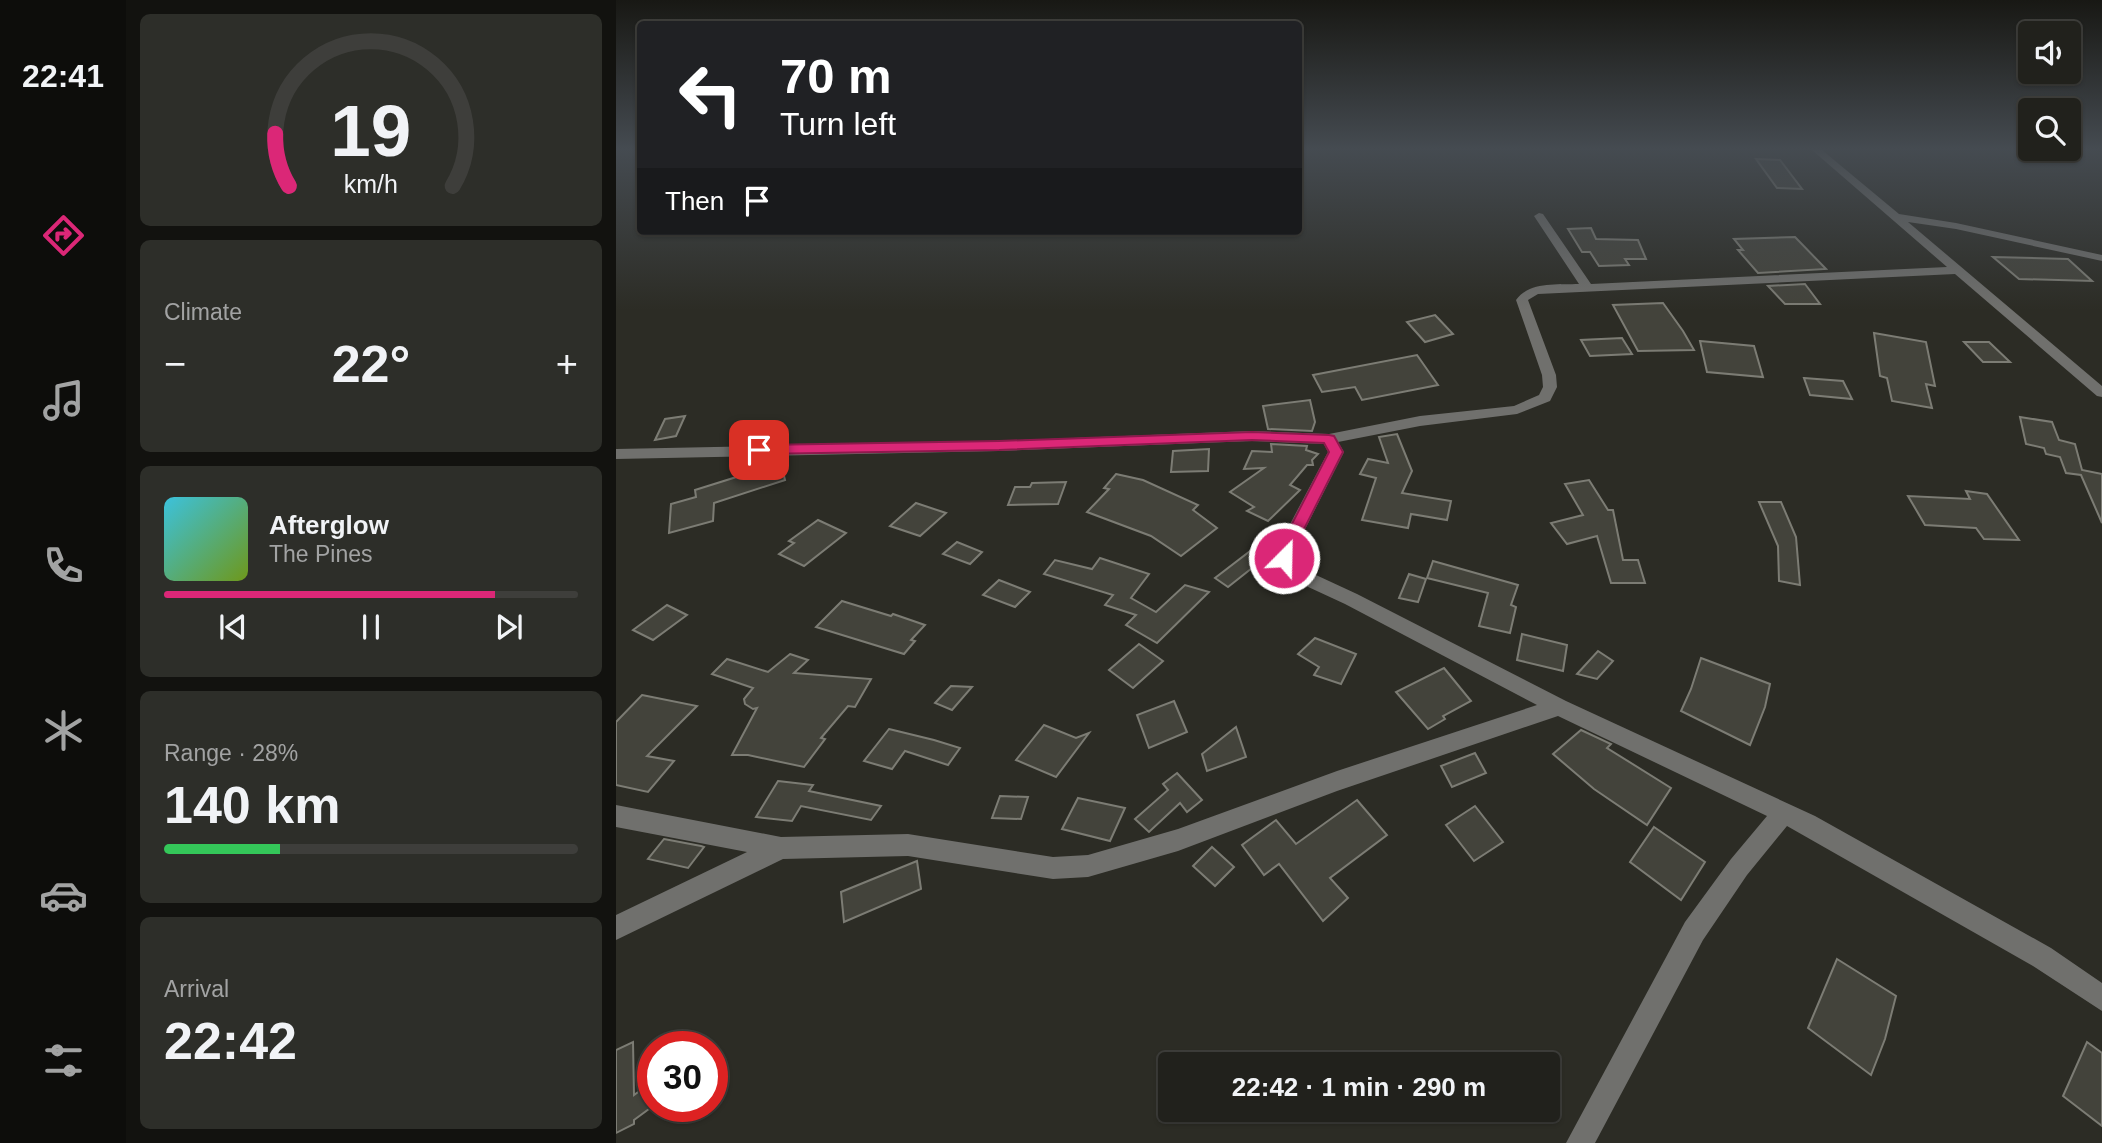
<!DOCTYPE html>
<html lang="en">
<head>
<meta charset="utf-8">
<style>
	:root { --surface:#21211c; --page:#2d2e29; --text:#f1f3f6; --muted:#a2a3a3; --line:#3e3e3b; --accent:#db2777 }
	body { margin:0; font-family:Arial,sans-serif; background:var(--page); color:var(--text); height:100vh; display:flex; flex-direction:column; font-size:26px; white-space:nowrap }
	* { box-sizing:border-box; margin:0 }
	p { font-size:23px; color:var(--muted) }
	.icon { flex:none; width:38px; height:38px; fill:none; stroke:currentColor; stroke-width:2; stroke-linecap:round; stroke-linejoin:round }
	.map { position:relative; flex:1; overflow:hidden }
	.details { display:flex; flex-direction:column; gap:14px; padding:14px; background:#12120f; width:490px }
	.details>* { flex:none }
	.hud { position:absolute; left:21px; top:21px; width:665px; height:214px; border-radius:7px; box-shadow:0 2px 5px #0004,0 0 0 2px var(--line); background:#202124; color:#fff; overflow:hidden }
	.buttons { position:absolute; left:1402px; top:21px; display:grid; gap:14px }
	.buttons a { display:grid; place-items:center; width:63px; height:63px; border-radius:7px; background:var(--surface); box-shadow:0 2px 5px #0004,0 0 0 2px var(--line); font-size:35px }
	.speed { position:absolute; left:21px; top:1031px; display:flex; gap:14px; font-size:35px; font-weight:700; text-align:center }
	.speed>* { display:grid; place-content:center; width:91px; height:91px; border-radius:50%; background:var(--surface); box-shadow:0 2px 5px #0004,0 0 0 2px var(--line); line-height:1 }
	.speed .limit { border:10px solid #d22; background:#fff; color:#111 }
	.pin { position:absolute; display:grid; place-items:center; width:60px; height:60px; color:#fff; margin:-30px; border-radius:14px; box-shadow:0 4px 10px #0006 }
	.me { position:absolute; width:77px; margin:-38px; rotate:23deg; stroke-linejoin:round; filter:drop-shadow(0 0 5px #0008) }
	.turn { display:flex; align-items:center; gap:24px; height:147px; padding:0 28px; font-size:32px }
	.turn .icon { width:91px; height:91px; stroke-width:2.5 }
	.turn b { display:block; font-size:49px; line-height:60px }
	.then { display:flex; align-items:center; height:66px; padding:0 28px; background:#0003; gap:14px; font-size:26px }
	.big { font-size:52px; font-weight:800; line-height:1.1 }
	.details .card { flex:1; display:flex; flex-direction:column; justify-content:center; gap:10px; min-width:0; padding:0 24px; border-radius:10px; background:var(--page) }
	.details .dial { align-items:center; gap:0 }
	.dial svg { height:182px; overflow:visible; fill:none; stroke:var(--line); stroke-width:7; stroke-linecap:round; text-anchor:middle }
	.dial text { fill:var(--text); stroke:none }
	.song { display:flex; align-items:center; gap:21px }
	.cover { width:84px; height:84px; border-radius:10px; background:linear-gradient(135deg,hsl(190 70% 55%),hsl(80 70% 35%)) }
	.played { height:7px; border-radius:4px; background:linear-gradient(90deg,var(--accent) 80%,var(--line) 80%) }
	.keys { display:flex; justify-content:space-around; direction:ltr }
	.heat { display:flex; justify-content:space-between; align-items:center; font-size:38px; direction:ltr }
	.charge { height:10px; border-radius:5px; background:linear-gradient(90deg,#34c759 28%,var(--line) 0) }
	.trip { position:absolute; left:542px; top:1052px; width:402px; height:70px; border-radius:7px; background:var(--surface); box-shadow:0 2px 5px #0004,0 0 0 2px var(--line); font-weight:800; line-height:70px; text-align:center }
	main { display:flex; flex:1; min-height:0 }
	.tabs { display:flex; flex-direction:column; width:126px; justify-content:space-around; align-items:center; background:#0d0d0b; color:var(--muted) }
	.tabs .icon { width:49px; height:49px }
	.tabs .active { color:var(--accent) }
	.tabs b { font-size:32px; color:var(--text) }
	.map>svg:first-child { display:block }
</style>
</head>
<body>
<main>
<nav class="tabs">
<b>22:41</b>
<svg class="icon active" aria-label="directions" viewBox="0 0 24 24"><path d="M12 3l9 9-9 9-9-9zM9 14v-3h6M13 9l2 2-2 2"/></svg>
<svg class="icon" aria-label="music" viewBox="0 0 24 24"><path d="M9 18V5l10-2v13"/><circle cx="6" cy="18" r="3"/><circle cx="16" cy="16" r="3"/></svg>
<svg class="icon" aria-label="phone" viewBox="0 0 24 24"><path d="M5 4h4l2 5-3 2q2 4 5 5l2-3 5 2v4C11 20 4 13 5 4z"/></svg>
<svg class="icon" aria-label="climate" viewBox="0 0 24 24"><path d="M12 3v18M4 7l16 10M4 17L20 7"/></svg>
<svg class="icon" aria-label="car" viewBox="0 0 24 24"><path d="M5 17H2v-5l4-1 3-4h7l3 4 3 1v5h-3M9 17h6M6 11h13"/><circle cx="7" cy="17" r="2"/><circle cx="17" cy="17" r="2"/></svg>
<svg class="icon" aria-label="filters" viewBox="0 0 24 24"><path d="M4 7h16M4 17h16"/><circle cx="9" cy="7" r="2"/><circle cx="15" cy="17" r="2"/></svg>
</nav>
<section class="details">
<div class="card dial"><svg viewBox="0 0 100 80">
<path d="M14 69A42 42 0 1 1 86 69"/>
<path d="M14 69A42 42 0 0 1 8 46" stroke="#db2777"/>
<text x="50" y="56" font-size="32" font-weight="700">19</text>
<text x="50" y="72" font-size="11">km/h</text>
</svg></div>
<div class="card"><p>Climate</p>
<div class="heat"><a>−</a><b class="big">22°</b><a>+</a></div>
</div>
<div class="card">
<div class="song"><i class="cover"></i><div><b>Afterglow</b><p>The Pines</p></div></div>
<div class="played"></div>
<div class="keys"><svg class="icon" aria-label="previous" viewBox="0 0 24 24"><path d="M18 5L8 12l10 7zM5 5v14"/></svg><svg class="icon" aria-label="pause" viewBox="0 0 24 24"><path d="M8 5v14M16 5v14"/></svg><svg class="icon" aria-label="next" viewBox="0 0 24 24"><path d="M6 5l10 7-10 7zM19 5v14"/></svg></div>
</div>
<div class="card"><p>Range · 28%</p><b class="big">140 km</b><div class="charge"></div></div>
<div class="card"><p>Arrival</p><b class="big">22:42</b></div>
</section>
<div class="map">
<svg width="1486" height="1143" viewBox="0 0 1486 1143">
	<rect width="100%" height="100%" fill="#2c2c25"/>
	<!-- building -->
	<g fill="#43433b" stroke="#7c7c74" stroke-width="2">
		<polygon points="1140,159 1164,160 1186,189 1161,188"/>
		<polygon points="975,228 980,239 1022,240 1030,259 1009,259 1013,265 983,266 974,252 966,252 952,229"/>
		<polygon points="1179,237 1210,269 1142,273 1122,250 1127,250 1118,239"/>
		<polygon points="1377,257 1452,259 1476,281 1403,279"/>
		<polygon points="1189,284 1204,304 1169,304 1152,286"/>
		<polygon points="1047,303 1067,331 1078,350 1022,351 997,305"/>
		<polygon points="819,315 837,334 809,342 791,322"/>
		<polygon points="1258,333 1310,342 1319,386 1310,384 1316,408 1276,401 1271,378 1264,376"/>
		<polygon points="1006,338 1016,354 974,356 965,340"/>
		<polygon points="1084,341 1138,346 1147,377 1091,372"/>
		<polygon points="1348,342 1373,342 1394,362 1367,362"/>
		<polygon points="801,355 822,385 746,400 739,387 706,392 697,375"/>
		<polygon points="1188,378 1227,381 1236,399 1194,395"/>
		<polygon points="694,400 699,422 696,431 652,429 647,406"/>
		<polygon points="69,416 60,436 39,440 49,419"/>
		<polygon points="1404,417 1436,422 1443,440 1459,444 1466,470 1486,474 1486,523 1465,475 1450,473 1444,457 1430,454 1428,448 1410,444"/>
		<polygon points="781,434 796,471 786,493 835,501 831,520 795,514 792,528 746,520 760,478 744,474 752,459 772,463 763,437"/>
		<polygon points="655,444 691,446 690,450 702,454 696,460 697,465 691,465 674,485 684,490 652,521 631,511 638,507 614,492 648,468 628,469 636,451 656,452"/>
		<polygon points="593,449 592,471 555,472 557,451"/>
		<polygon points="165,463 169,480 98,503 97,521 53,533 55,504 80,497 79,490"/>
		<polygon points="500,474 527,480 582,505 577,510 601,528 565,556 535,536 471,512 493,489 488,488"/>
		<polygon points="973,480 992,510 997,510 1007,560 1022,560 1029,583 995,583 981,536 951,544 935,523 967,515 949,484"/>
		<polygon points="450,482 442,504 392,505 399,487 414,487 416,483"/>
		<polygon points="1350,491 1371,494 1403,540 1368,539 1360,528 1309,525 1292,496 1354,499"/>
		<polygon points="1143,502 1165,502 1180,537 1184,585 1163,581 1162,546"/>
		<polygon points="300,503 330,513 304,536 274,526"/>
		<polygon points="202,520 230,533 188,566 163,554 178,543 173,541"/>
		<polygon points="341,542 366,552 354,564 327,554"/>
		<polygon points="646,542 655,553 612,587 599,578"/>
		<polygon points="484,558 533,574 515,598 540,612 569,585 593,592 541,643 510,625 520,615 489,605 497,595 428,574 439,560 476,569"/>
		<polygon points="817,561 902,585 895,605 900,607 894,633 863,626 872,593 811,578"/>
		<polygon points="793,574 810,579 802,602 783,598"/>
		<polygon points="383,580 414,592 399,607 367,595"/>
		<polygon points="226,601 275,616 277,614 309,625 295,640 299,641 288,654 200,627"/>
		<polygon points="51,605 71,615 37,640 17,630"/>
		<polygon points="906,634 951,645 947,671 901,660"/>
		<polygon points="699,638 740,654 725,684 698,675 703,667 682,654"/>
		<polygon points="523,644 547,661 517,688 493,670"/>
		<polygon points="982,651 997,661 981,679 961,674"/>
		<polygon points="174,654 192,660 178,673 255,679 239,707 232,706 205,738 209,739 188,767 132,755 116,755 141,708 137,709 129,704 128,699 137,688 96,674 111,659 152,672"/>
		<polygon points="1085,658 1154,684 1149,707 1134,745 1065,711 1075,689"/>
		<polygon points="828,668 855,701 827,716 829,719 812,729 780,692"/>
		<polygon points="335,686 356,687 336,710 319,703"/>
		<polygon points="26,695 81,706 31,756 58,761 32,792 0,785 0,722"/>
		<polygon points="558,701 571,732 533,748 521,715"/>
		<polygon points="428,725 460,738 473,733 440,777 400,760"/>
		<polygon points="620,727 630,757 591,771 586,754"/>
		<polygon points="273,729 318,740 344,748 332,765 289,751 276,769 248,761"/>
		<polygon points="965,730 995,744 991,748 1055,788 1031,825 978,789 937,754"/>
		<polygon points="859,753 870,773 836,787 825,766"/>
		<polygon points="561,773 586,800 571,812 564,803 533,832 519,819 552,790 547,784"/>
		<polygon points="162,781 197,785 193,791 265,806 255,820 185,806 176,821 140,817"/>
		<polygon points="384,796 412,797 405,819 376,818"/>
		<polygon points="462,798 509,808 494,841 446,829"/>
		<polygon points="741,800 771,835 714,878 732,898 707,921 663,864 648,875 626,845 660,820 680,844"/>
		<polygon points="859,806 887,842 858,861 830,825"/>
		<polygon points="1038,827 1089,862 1065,900 1014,862"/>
		<polygon points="48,839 85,846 88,847 72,868 32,859"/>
		<polygon points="596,847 618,867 599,886 577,866"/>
		<polygon points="301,861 305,889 228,922 225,892"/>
		<polygon points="1221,959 1280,996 1269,1039 1255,1075 1192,1028"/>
		<polygon points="17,1042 18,1095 37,1081 37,1106 18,1120 18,1124 0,1133 0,1050"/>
		<polygon points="1471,1042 1486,1053 1486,1126 1447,1096"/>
	</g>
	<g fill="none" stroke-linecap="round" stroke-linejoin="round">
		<!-- minor -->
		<path fill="#70706d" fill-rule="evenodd" d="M1196 150H1206L1283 214 1340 223 1486 255V261L1340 229 1292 222 1486 386V397L1481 396 1339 274 922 294 912 300 940 375 941 387 934 401 901 414 804 426 722 442 728 452 680 547 677 558 687 569 741 594 950 701 1199 816 1435 948 1486 983V1011L1417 966 1171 826 1131 875 1087 940 979 1143H950L1069 922 1115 859 1151 816 942 716 721 791 562 851 472 877 437 879 292 856 167 859 0 940V915L131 852 0 827V805L165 837 292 834 437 857 472 855 562 829 721 771 921 705 729 604 675 579 667 572 659 558 662 547 712 452 708 444 636 441 383 451 0 459V449L383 441 636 431 713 434 804 416 898 406 923 395 927 387 926 375 900 300C914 281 941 285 963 284L918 216 923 213 927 214 975 284 1331 267Z"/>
	</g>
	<!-- sky -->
	<linearGradient id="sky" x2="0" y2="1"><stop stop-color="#181814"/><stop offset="0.48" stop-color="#454b51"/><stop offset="1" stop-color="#454b51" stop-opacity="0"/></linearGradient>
	<rect width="1486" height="310" fill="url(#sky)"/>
	<!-- route -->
	<polygon fill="#db2777" stroke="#8e194d" stroke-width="2" points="636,432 713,435 718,436 727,452 679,547 674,562 668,564 660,558 664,547 713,452 708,443 636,440 383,450 143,454 136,450 143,445 383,441"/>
</svg>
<div class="buttons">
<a><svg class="icon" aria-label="sound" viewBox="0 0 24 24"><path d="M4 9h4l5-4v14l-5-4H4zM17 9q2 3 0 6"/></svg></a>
<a><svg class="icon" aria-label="search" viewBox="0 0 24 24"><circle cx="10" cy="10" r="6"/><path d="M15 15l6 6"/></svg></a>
</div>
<div class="speed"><div class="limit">30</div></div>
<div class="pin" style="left:143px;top:450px;background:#d93025"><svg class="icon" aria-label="arrive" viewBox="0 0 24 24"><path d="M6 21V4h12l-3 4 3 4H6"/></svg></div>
<svg class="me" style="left:668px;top:558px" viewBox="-20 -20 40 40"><circle r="17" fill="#db2777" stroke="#fff" stroke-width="3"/><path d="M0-11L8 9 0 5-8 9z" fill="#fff"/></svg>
<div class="trip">22:42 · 1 min · 290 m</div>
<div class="hud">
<div class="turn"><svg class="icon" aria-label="left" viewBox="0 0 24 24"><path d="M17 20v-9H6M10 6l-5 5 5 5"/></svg><div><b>70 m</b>Turn left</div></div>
<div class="then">Then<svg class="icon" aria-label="arrive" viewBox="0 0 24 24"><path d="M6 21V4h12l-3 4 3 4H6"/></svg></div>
</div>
</div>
</main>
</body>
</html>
